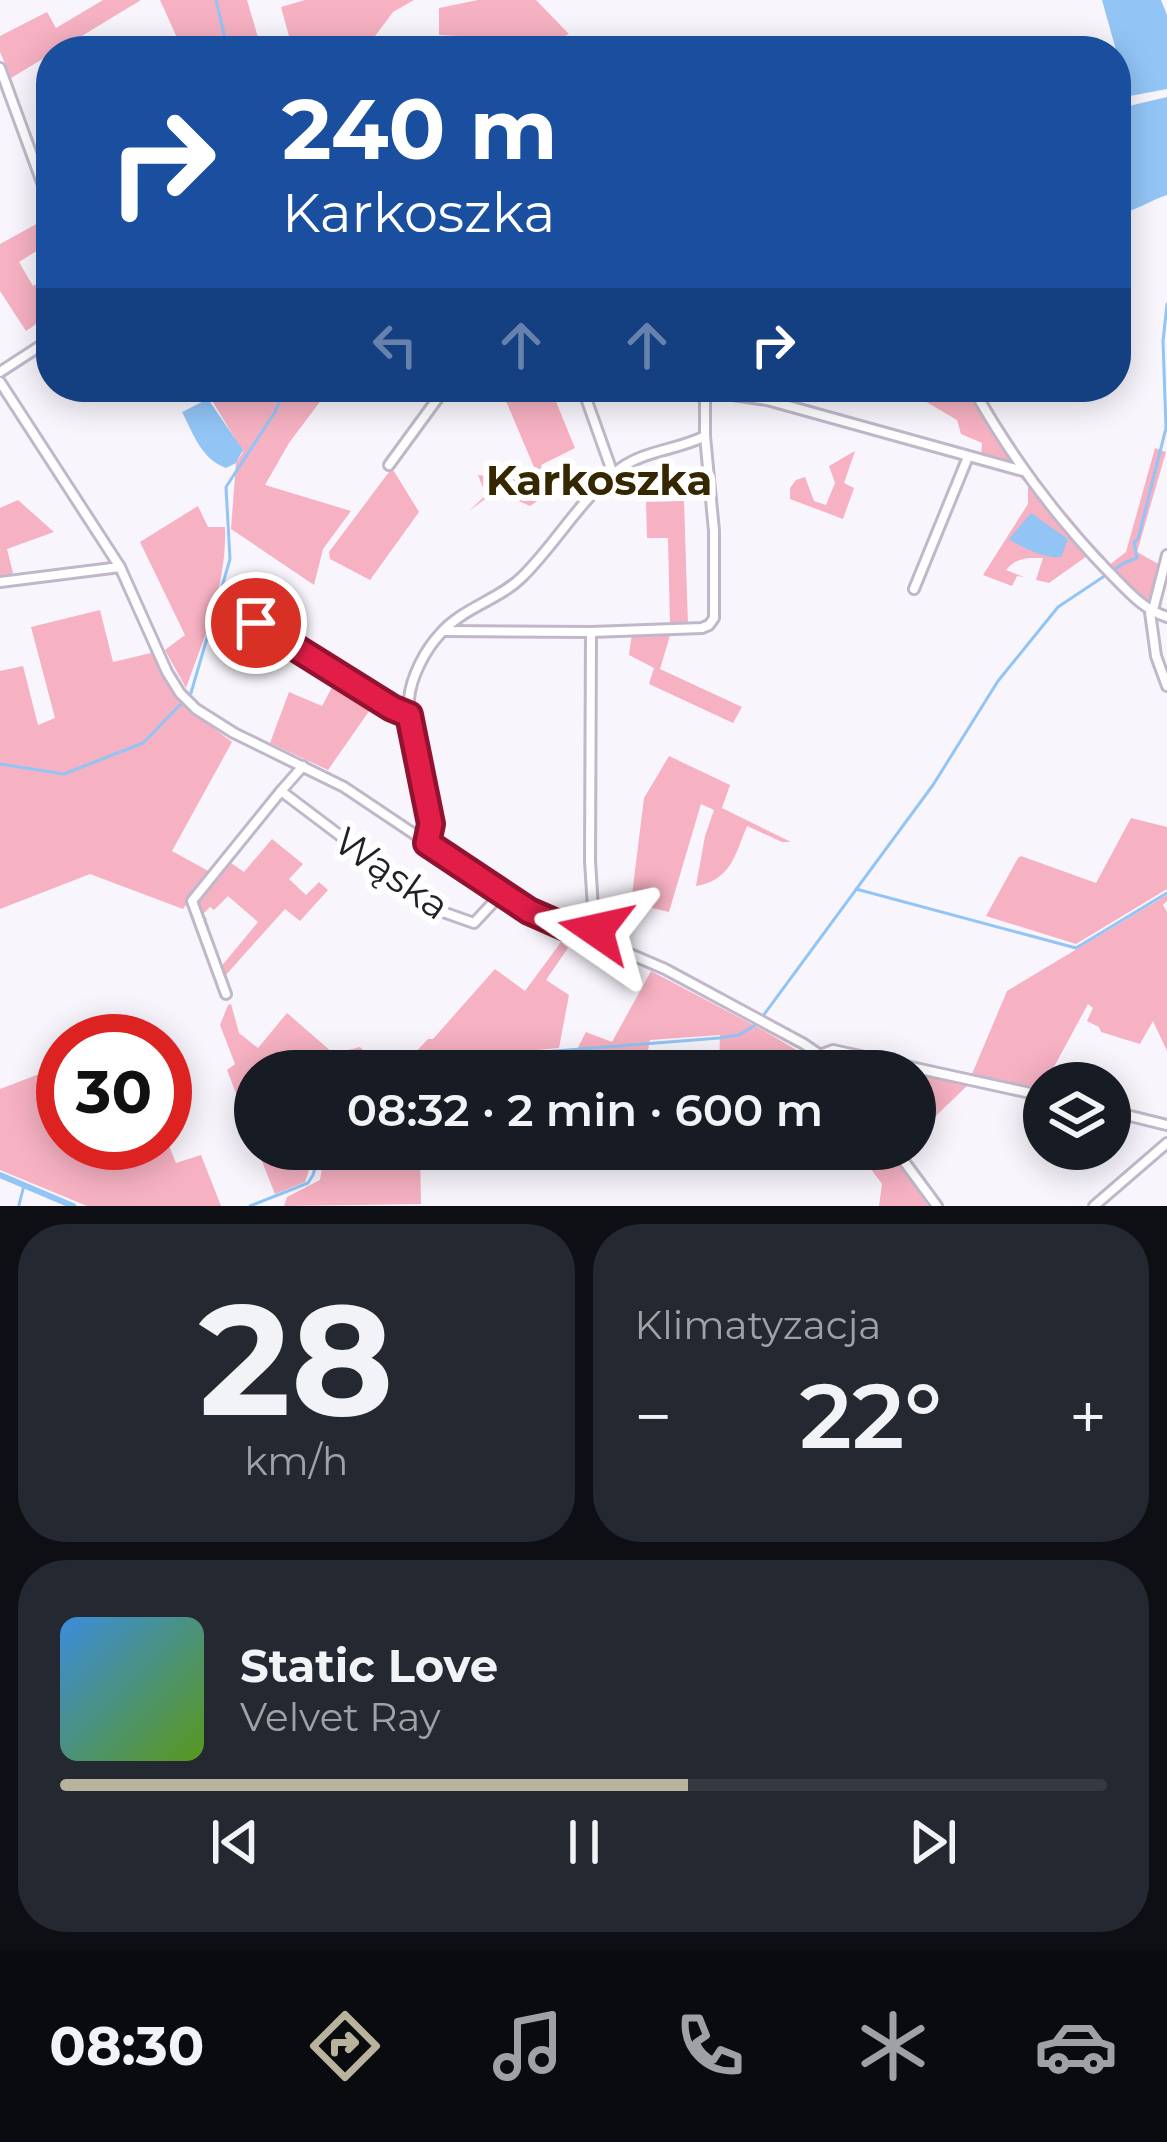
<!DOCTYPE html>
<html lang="pl">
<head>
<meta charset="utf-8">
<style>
	:root { --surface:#171b24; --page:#242831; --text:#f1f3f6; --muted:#9ea1a6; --line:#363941; --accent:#b9b29d }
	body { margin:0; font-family:Montserrat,sans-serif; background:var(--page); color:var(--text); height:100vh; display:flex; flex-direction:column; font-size:45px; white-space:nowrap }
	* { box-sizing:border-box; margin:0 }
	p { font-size:39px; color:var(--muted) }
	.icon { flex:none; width:66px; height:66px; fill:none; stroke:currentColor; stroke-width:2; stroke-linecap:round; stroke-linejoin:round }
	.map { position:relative; height:1206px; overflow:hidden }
	.sheet { display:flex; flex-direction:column; gap:18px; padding:18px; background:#0d0f14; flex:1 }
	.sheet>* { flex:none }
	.top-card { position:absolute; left:36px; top:36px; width:1095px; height:366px; border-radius:48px; box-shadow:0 6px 30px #0003; background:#1a4fa0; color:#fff; overflow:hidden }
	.tools { position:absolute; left:1023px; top:1062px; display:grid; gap:24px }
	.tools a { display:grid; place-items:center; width:108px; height:108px; border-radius:50%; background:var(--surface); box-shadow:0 6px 30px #0003; font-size:60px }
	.speed { position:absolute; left:36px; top:1014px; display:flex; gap:24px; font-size:60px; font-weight:700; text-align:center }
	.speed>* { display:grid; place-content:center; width:156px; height:156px; border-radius:50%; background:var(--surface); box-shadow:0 6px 30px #0003; line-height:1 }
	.speed .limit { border:18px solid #d22; background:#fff; color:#111 }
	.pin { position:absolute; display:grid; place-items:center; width:102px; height:102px; color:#fff; margin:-51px; border:6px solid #fff; border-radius:50%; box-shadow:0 3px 12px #0007 }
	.me { position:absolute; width:132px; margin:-66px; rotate:281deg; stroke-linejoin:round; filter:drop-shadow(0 0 9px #0008) }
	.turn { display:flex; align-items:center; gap:42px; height:252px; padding:0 48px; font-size:54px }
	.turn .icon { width:156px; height:156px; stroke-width:2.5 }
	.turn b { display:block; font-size:84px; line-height:102px }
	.lanes { display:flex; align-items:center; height:114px; padding:0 48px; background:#0003; justify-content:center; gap:60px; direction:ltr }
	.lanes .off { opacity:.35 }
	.big { font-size:90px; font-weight:600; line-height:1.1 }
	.sheet .tile { flex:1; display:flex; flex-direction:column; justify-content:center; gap:18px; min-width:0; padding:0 42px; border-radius:48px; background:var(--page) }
	.sheet .dial { align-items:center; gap:0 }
	.dial b { font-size:156px; line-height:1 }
	.song { display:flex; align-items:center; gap:36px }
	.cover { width:144px; height:144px; border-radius:18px; background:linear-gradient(135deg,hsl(210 70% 55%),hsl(90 70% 35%)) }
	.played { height:12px; border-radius:6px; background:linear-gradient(90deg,var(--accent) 60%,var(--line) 60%) }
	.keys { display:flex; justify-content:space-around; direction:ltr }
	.heat { display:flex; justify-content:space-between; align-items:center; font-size:66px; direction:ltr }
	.sheet .tiles { flex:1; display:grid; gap:18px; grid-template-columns:1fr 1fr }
	.tile:last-child { grid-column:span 2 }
	.trip { position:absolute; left:234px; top:1050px; width:702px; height:120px; border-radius:60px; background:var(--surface); box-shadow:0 6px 30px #0003; font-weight:600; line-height:120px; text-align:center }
	.dock { display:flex; height:192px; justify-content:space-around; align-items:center; background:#090b0e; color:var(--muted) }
	.dock .icon { width:84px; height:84px }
	.dock .active { color:var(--accent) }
	.dock b { font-size:54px; color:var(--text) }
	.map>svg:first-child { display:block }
</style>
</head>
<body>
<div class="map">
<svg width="1167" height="1206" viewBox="0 0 1167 1206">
	<rect width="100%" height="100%" fill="#f9f5fd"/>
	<!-- green -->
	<g fill="#f6b1c2">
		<polygon points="103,0 141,0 57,51 51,51 51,54 11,78 0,52 0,36 47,12 56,28"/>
		<polygon points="160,0 247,0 262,51 183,51"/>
		<polygon points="305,0 414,0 393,12 364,51 277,51 274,41 289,36 281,7"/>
		<polygon points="478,0 536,0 569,34 553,41 439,35 439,8"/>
		<polygon points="51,216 51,242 19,262 33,286 51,276 51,314 26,331 0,291 0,244"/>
		<polygon points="260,387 331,387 289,443 265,485 351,511 323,549 314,585 231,529 236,463 243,452 213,402"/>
		<polygon points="500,387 550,387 575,448 541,465 552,491 530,506 496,491 469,511 486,495 478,475 529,481 539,479"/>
		<polygon points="901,387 969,387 1013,465 981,457 982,443 961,434 957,420"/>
		<polygon points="1155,448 1166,452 1137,552 1162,566 1150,608 1108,566 1126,552"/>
		<polygon points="855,451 844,483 854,488 843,519 790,499 790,488 796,480 805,477 814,501 826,505 835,483 829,466"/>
		<polygon points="392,468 419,512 370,580 330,559 329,552"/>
		<path d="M1016 473 1024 477 1087 556 1049 583 1036 580 1043 558C1027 558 1017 557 1006 570L1024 577 1017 576 1012 586 983 575 1028 504V485Z"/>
		<polygon points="18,500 54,532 7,549 13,573 0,578 0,508"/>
		<polygon points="684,501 688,625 670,624 668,538 647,538 646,502"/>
		<path d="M198 506 208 527H225C227 584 205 636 186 688L165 650 185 635 140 542Z"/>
		<polygon points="100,610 113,662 151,653 184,706 232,742 172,851 210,872 183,909 90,874 0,909 0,671 23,666 38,725 55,718 31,627"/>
		<polygon points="671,632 660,669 742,707 733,723 649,684 654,668 629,655 632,633"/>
		<polygon points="337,678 374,704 328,770 270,743 289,692 322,706"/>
		<path d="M669 756 730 785 722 808 791 842H782L747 826C735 855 731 880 696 886L705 836 714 810 701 804 669 912 631 903 644 798Z"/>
		<polygon points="1131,818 1167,827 1167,889 1076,944 986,916 1018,858 1021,856 1096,883"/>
		<polygon points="272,839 303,864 289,879 306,895 319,882 328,890 300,921 285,909 224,977 220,968 258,922 228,896 214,910 210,907 203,914 207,919 203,922 196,902 228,861 244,872"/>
		<polygon points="1167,895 1167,901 1163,905 1167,912 1167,1051 1153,1021 1140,1044 1101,1032 1099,1027 1087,1021 1093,1008 1088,1004 1042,1089 972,1074 1007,991"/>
		<polygon points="561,942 568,948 546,980 569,995 559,1048 443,1058 341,1071 255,1071 255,1143 227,1070 235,1064 220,1025 228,1005 231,1004 239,1033 258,1048 287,1013 340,1059 348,1050 360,1047 365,1052 363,1063 409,1059 428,1039 433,1039 495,969 525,991"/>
		<polygon points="651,971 763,1030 818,1063 826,1071 719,1071 720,1035 650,1040 644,1071 593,1071 591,1056 573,1057 586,1032 612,1042"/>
		<polygon points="831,1055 865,1058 970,1083 915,1136 915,1071 844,1071"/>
		<polygon points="63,1065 63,1143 165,1143 165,1136 176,1163 201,1155 221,1206 87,1206 0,1170 0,1089"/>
		<polygon points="257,1149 316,1149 305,1182 275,1194"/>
		<polygon points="325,1149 420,1149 421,1204 284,1206 287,1197 320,1180"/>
		<polygon points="856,1149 890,1149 928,1206 879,1206 882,1184"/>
	</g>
	<!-- water -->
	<g fill="#92c5f6">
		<polygon points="1102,0 1161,0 1167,15 1167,89 1130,96 1125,89 1116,88 1116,81 1123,75"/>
		<path d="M1167 97V195C1150 200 1133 213 1116 214V189L1120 174 1116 157V109Z"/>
		<path d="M208 399 243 450 236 463 226 468C201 459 193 433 182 412Z"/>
		<path d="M1031 513 1068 539 1061 557C1045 559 1023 548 1009 539Z"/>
	</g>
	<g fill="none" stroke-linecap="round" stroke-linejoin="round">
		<!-- stream -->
		<g stroke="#92c5f6" stroke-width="3">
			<polyline points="216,0 228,51"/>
			<polyline points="191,693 230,559 226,487 275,412 286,387"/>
			<polyline points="0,764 64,774 143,743 181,704"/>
			<polyline points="856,889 1076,948 1167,893"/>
			<polyline points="351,1071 443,1060 719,1038 739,1035 757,1024 933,785 998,681 1058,607 1124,563 1137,558 1134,542 1138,539 1166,428 1163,341 1167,304"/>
			<polyline points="19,1205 24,1185"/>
			<polyline points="250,1206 308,1183 313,1175 320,1149"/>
		</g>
		<!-- canal -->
		<polyline stroke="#92c5f6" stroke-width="6" points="0,1175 73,1206"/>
		<!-- minor casing -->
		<g stroke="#c0b8ca" stroke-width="14">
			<g id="minor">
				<polyline points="0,68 51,207"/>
				<polyline points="0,372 51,339"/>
				<polyline points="0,382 120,567 167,672 180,693 196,709 234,733 344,787 529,911 665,969 804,1044 820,1055 837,1071"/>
				<polyline points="582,387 613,474"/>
				<polyline points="660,387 705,391"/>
				<path d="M972 387C1010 455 1054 515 1108 571 1126 589 1142 609 1167 617"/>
				<polyline points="389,465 446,387"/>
				<polyline points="1167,555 1154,606 1150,612 1156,656 1167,686"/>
				<polyline points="0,582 120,567"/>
				<polyline points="914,589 968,457"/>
				<polyline points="256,623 392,708 409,715"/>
				<polyline points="444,631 591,632 590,861 595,940"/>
				<polyline points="591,632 702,628 709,625 714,618 714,531 705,436"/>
				<polyline points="303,766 281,791 440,911 474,923 502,893"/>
				<path d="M427 843C441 808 406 740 409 699 411 677 425 650 440 634 462 608 499 600 522 577 556 544 582 496 621 468 646 450 678 450 705 436V391L767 400 1023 471"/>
				<polyline points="226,994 192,901 281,791"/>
				<polyline points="820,1055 833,1050 1044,1096"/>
				<polyline points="1110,1111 1167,1125"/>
				<polyline points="895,1149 937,1206"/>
				<polyline points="1094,1206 1167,1143"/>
			</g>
		</g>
		<!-- minor -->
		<use href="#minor" stroke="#fff" stroke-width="8"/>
	</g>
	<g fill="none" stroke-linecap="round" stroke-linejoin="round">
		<!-- route casing -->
		<g stroke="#92132f" stroke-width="30">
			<polyline id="route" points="256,623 392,708 409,715 431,824 427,843 529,911 595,940 596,930"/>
		</g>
		<!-- route -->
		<use href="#route" stroke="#e11d48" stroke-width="21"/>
	</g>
	<g text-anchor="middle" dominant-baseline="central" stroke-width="12" stroke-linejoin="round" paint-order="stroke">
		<!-- street labels -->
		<g font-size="39" fill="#221f26" stroke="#fff">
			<text transform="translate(392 873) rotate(35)">Wąska</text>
		</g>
		<!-- neighbourhood labels -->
		<g font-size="42" font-weight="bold" fill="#352700" stroke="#fff">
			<text x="599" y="480">Karkoszka</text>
		</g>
	</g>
</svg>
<div class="tools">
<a><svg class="icon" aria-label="layers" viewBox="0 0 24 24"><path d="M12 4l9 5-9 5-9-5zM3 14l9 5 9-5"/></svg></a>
</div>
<div class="speed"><div class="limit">30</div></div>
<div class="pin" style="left:256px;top:623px;background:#d93025"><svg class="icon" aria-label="arrive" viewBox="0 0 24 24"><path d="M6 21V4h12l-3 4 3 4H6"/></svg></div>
<svg class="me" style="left:596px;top:930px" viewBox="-20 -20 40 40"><path d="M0-17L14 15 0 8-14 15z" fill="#e11d48" stroke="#fff" stroke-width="4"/></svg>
<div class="trip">08:32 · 2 min · 600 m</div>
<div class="top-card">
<div class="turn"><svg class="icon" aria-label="right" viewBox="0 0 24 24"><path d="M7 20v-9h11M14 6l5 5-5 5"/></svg><div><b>240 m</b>Karkoszka</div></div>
<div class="lanes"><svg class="icon off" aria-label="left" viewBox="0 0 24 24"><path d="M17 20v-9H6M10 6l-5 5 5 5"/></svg><svg class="icon off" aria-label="ahead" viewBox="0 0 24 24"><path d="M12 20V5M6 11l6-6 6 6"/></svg><svg class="icon off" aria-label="ahead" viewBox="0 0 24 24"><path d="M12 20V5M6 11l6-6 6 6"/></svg><svg class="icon" aria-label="right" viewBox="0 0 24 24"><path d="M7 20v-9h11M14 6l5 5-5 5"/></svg></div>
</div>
</div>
<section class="sheet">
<div class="tiles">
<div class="tile dial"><b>28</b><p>km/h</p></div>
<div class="tile"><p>Klimatyzacja</p>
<div class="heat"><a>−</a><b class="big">22°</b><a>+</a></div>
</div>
<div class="tile">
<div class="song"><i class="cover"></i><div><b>Static Love</b><p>Velvet Ray</p></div></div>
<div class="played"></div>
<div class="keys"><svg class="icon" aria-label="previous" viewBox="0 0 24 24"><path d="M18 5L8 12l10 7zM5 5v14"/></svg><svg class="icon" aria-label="pause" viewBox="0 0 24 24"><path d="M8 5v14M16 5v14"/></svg><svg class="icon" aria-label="next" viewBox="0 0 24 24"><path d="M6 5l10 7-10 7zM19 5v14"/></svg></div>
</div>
</div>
</section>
<nav class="dock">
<b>08:30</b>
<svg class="icon active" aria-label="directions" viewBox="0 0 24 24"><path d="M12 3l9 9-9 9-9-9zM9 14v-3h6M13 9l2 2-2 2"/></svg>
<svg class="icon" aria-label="music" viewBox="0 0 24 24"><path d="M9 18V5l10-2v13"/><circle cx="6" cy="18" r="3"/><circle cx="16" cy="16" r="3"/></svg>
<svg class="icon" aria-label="phone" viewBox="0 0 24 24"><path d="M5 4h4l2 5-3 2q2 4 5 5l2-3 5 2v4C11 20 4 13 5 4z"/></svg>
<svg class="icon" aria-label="climate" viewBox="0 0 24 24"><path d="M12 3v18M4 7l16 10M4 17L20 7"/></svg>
<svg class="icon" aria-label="car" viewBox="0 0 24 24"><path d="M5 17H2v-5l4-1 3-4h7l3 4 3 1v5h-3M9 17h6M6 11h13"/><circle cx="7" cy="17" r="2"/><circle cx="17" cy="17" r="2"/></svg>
</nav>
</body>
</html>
